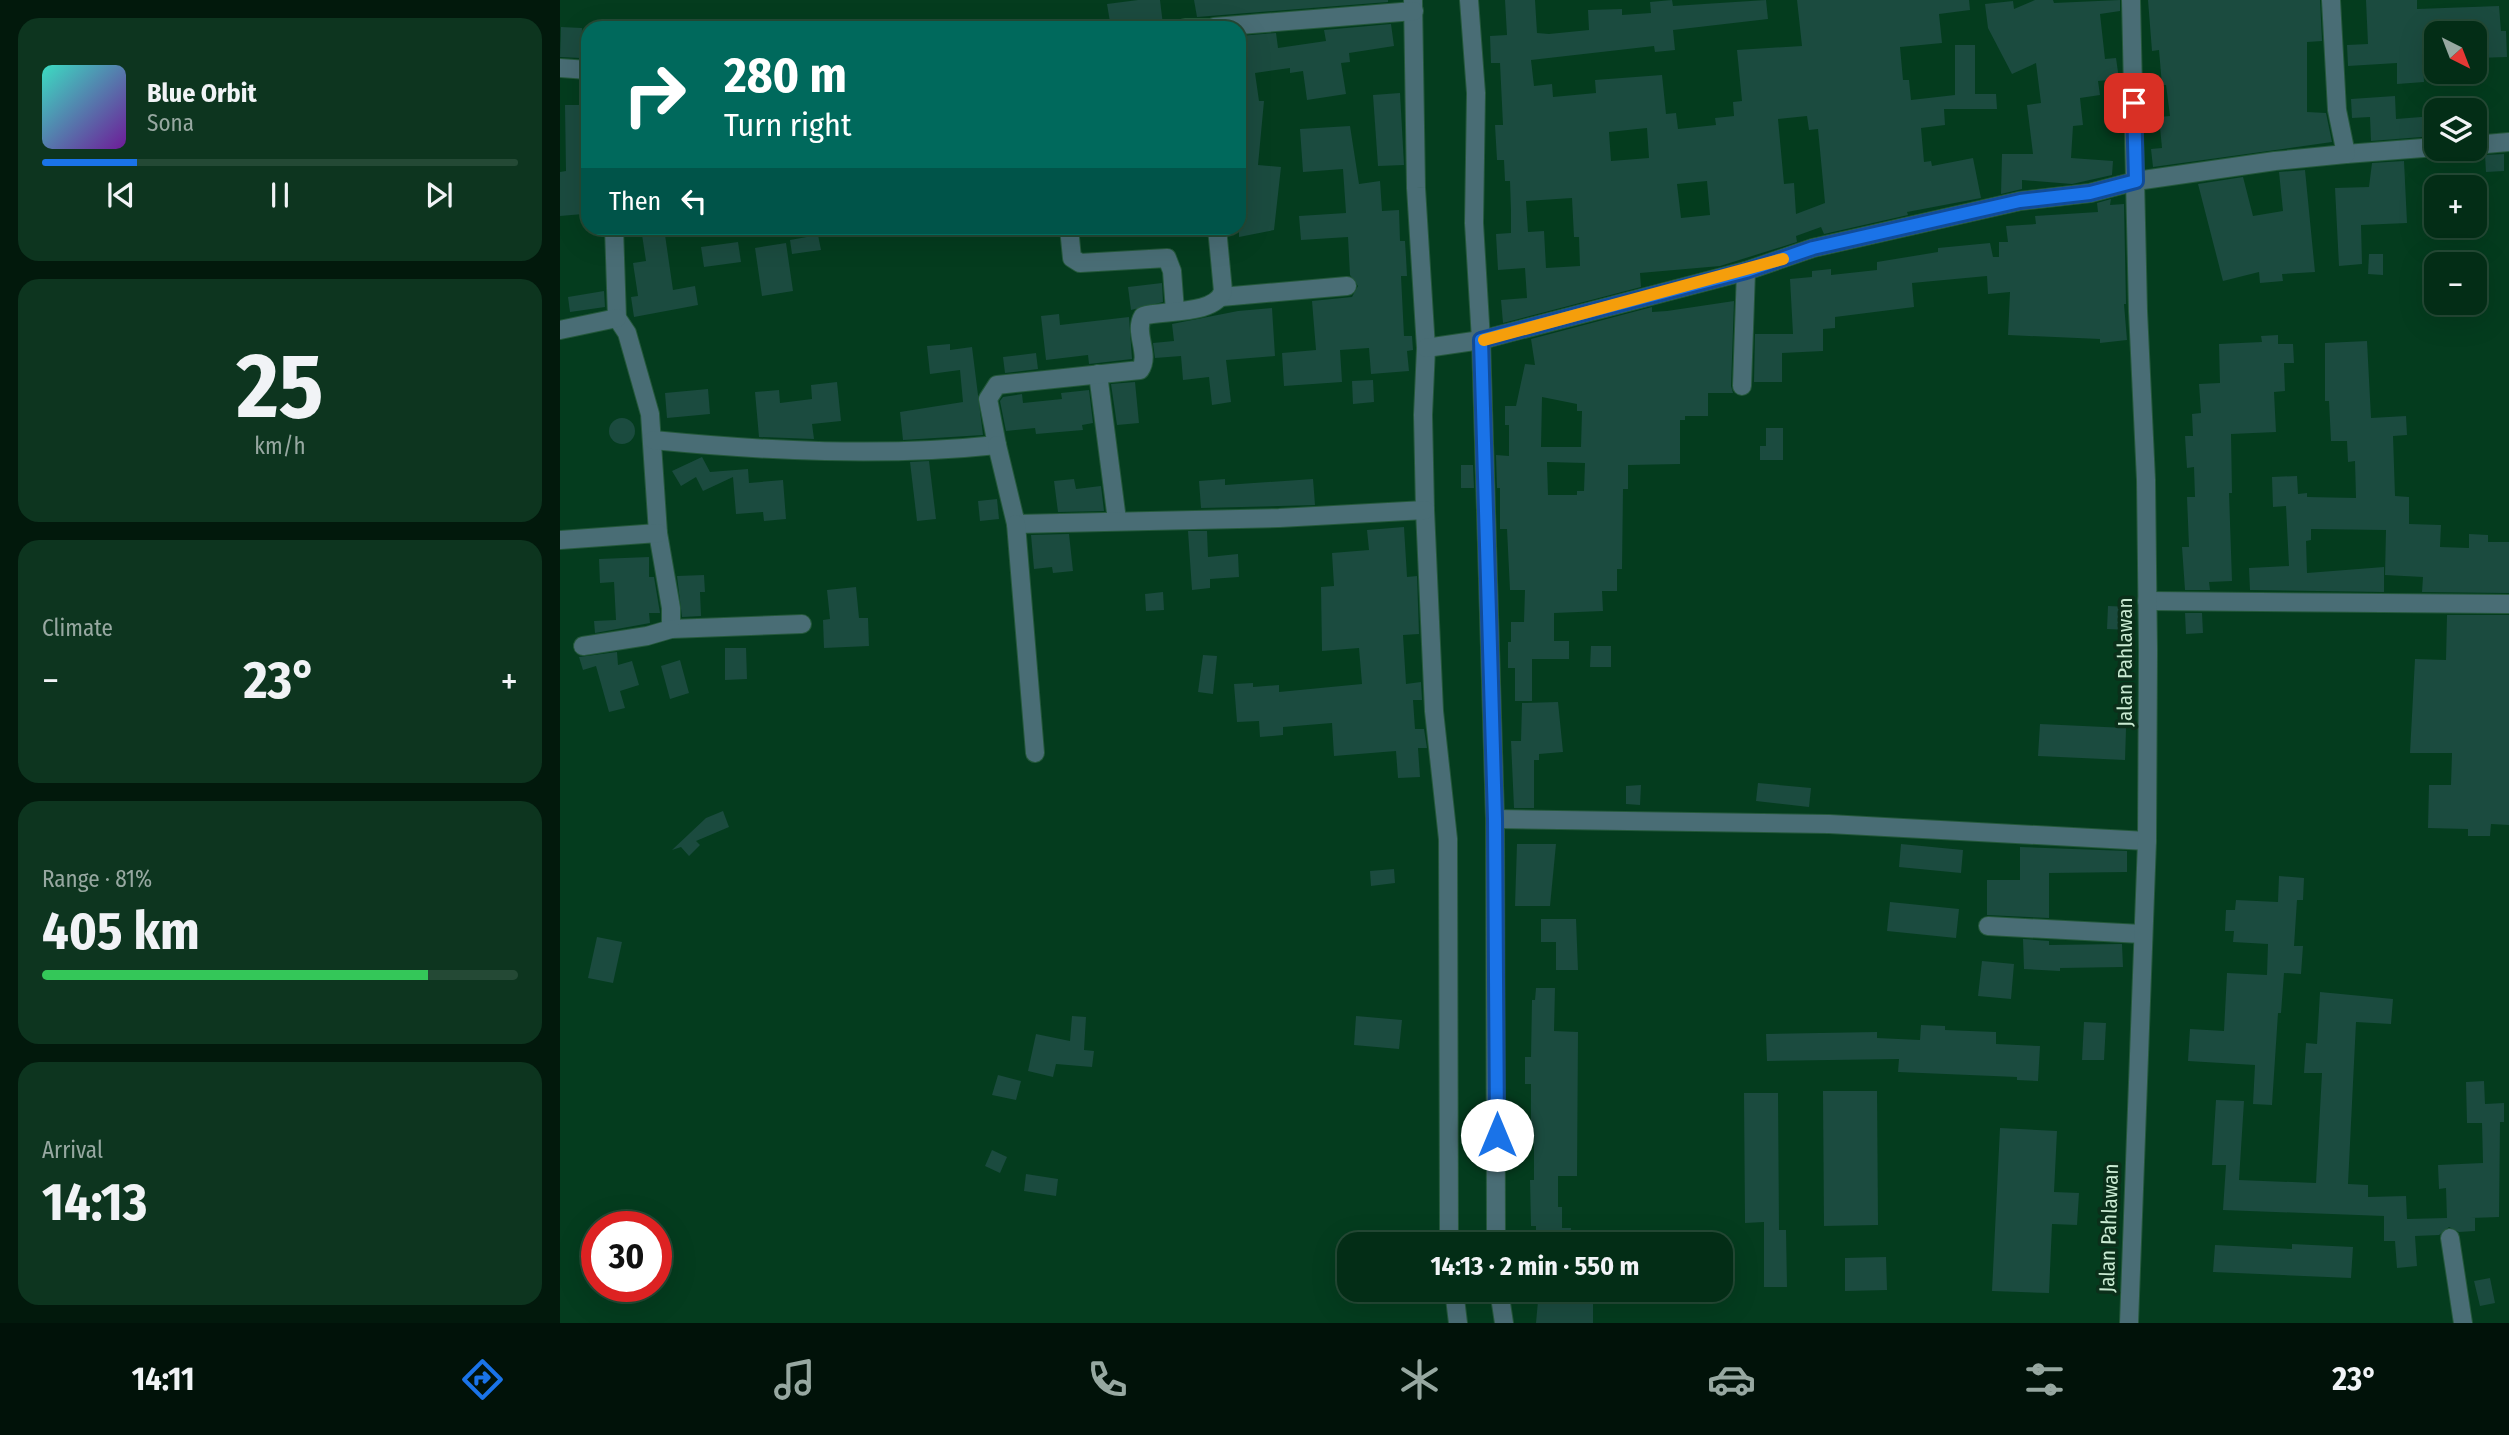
<!DOCTYPE html>
<html lang="en">
<head>
<meta charset="utf-8">
<style>
	:root { --surface:#032d16; --page:#0d351f; --text:#f1f3f6; --muted:#97a8a1; --line:#244935; --accent:#1a73e8 }
	body { margin:0; font-family:"Fira Sans Condensed",sans-serif; background:var(--page); color:var(--text); height:100vh; display:flex; flex-direction:column; font-size:26px; white-space:nowrap }
	* { box-sizing:border-box; margin:0 }
	p { font-size:23px; color:var(--muted) }
	.icon { flex:none; width:38px; height:38px; fill:none; stroke:currentColor; stroke-width:2; stroke-linecap:round; stroke-linejoin:round }
	.map { position:relative; flex:1; overflow:hidden }
	.sheet { display:flex; flex-direction:column; gap:18px; padding:18px; background:#02190c; width:560px }
	.sheet>* { flex:none }
	.banner { position:absolute; left:21px; top:21px; width:665px; height:214px; border-radius:21px; box-shadow:0 7px 28px #0002,0 0 0 2px var(--line); background:#00695c; color:#fff; overflow:hidden }
	.needle { width:46px; rotate:138deg }
	.tools { position:absolute; left:1864px; top:21px; display:grid; gap:14px }
	.tools a { display:grid; place-items:center; width:63px; height:63px; border-radius:14px; background:var(--surface); box-shadow:0 7px 28px #0002,0 0 0 2px var(--line); font-size:35px }
	.speed { position:absolute; left:21px; top:1211px; display:flex; gap:14px; font-size:35px; font-weight:700; text-align:center }
	.speed>* { display:grid; place-content:center; width:91px; height:91px; border-radius:50%; background:var(--surface); box-shadow:0 7px 28px #0002,0 0 0 2px var(--line); line-height:1 }
	.speed .limit { border:10px solid #d22; background:#fff; color:#111 }
	.pin { position:absolute; display:grid; place-items:center; width:60px; height:60px; color:#fff; margin:-30px; border-radius:14px; box-shadow:0 4px 10px #0006 }
	.me { position:absolute; width:77px; margin:-38px; rotate:0deg; stroke-linejoin:round; filter:drop-shadow(0 0 5px #0008) }
	.turn { display:flex; align-items:center; gap:24px; height:147px; padding:0 28px; font-size:32px }
	.turn .icon { width:91px; height:91px; stroke-width:2.5 }
	.turn b { display:block; font-size:49px; line-height:60px }
	.then { display:flex; align-items:center; height:66px; padding:0 28px; background:#0003; gap:14px; font-size:26px }
	.big { font-size:52px; font-weight:700; line-height:1.1 }
	.sheet .widget { flex:1; display:flex; flex-direction:column; justify-content:center; gap:10px; min-width:0; padding:0 24px; border-radius:21px; background:var(--page) }
	.sheet .dial { align-items:center; gap:0 }
	.dial b { font-size:91px; line-height:1 }
	.song { display:flex; align-items:center; gap:21px }
	.cover { width:84px; height:84px; border-radius:10px; background:linear-gradient(135deg,hsl(170 70% 55%),hsl(280 70% 35%)) }
	.played { height:7px; border-radius:4px; background:linear-gradient(90deg,var(--accent) 20%,var(--line) 20%) }
	.keys { display:flex; justify-content:space-around; direction:ltr }
	.heat { display:flex; justify-content:space-between; align-items:center; font-size:38px; direction:ltr }
	.charge { height:10px; border-radius:5px; background:linear-gradient(90deg,#34c759 81%,var(--line) 0) }
	.trip { position:absolute; left:777px; top:1232px; width:396px; height:70px; border-radius:21px; background:var(--surface); box-shadow:0 7px 28px #0002,0 0 0 2px var(--line); font-weight:700; line-height:70px; text-align:center }
	.tabs { display:flex; height:112px; justify-content:space-around; align-items:center; background:#011209; color:var(--muted) }
	.tabs .icon { width:49px; height:49px }
	.tabs .active { color:var(--accent) }
	.tabs b { font-size:32px; color:var(--text) }
	main { display:flex; flex:1; min-height:0 }
	.map>svg:first-child { display:block }
</style>
</head>
<body>
<main>
<section class="sheet">
<div class="widget">
<div class="song"><i class="cover"></i><div><b>Blue Orbit</b><p>Sona</p></div></div>
<div class="played"></div>
<div class="keys"><svg class="icon" aria-label="previous" viewBox="0 0 24 24"><path d="M18 5L8 12l10 7zM5 5v14"/></svg><svg class="icon" aria-label="pause" viewBox="0 0 24 24"><path d="M8 5v14M16 5v14"/></svg><svg class="icon" aria-label="next" viewBox="0 0 24 24"><path d="M6 5l10 7-10 7zM19 5v14"/></svg></div>
</div>
<div class="widget dial"><b>25</b><p>km/h</p></div>
<div class="widget"><p>Climate</p>
<div class="heat"><a>−</a><b class="big">23°</b><a>+</a></div>
</div>
<div class="widget"><p>Range · 81%</p><b class="big">405 km</b><div class="charge"></div></div>
<div class="widget"><p>Arrival</p><b class="big">14:13</b></div>
</section>
<div class="map">
<svg width="1949" height="1323" viewBox="0 0 1949 1323">
	<rect width="100%" height="100%" fill="#043c1e"/>
	<!-- building -->
	<g fill="#1b4b3f" fill-rule="evenodd">
		<polygon points="578,0 600,0 603,25 551,28 547,4"/>
		<polygon points="634,0 828,0 828,2 637,17"/>
		<path d="M945 0H975L977 33 989 34 1029 30 1028 10 1062 9V15L1091 13 1090 2 1112 0 1113 6 1206 0 1208 19 1113 30 1115 50 1095 52 1094 46 971 60 974 86 992 84 993 97 1036 93 1035 80 1102 75 1106 114 1116 113 1118 129 1156 125 1155 118 1174 116 1173 102 1182 101 1177 50 1242 46 1237 0H1409L1410 10 1379 14 1382 43 1340 47 1343 80H1349L1351 100 1395 95V45H1415V94H1436L1437 109H1384L1385 125 1361 128 1364 162 1371 161 1372 166 1413 158 1421 198 1347 212 1348 215 1264 234 1261 227 1236 236 1237 242 1160 266 1080 273 1081 287 943 323 941 300 967 298 965 268 938 270 936 234 951 233V211L950 181H945L944 160H937L935 125H943L940 63H931L930 36 947 35ZM1247 116 1249 130 1258 129 1265 203 1236 214 1234 183 1224 184 1218 119ZM1087 128 1089 158 1051 161 1049 132ZM1147 181 1150 215 1121 218 1117 184ZM1012 198 1014 237H1019L1020 266 986 268 984 231 968 232 966 201Z"/>
		<polygon points="1475,0 1493,0 1494,3 1560,0 1560,11 1540,14 1545,59 1556,58 1559,79 1538,81 1540,95 1520,98 1523,125 1513,126 1511,158 1553,161 1552,175 1512,184 1462,180 1462,189 1441,194 1442,154 1473,154 1467,105 1481,103 1476,63 1452,74 1428,28 1425,4 1453,1 1454,9"/>
		<polygon points="1588,0 1760,0 1762,41 1747,42 1747,112 1766,113 1772,142 1593,167 1591,149 1602,148 1599,117 1610,116 1606,85 1602,85 1599,50 1592,51"/>
		<polygon points="1806,0 1857,0 1857,9 1939,6 1941,31 1946,31 1947,57 1916,58 1915,33 1876,33 1876,44 1862,45 1864,82 1837,84 1837,63 1788,66 1787,45 1808,44"/>
		<polygon points="831,24 834,46 789,53 790,62 781,63 786,94 747,100 743,71 730,73 730,68 695,73 699,101 704,101 698,165 721,167 714,230 679,237 679,36 716,33 718,48 766,41 764,30"/>
		<polygon points="1,27 22,28 21,58 0,57"/>
		<polygon points="840,93 844,165 818,166 813,95"/>
		<polygon points="1835,96 1836,119 1874,116 1874,136 1811,141 1810,117 1792,118 1791,99"/>
		<polygon points="5,105 28,105 28,159 19,160 23,214 0,216 0,172 6,171"/>
		<polygon points="790,126 799,184 820,181 822,211 839,210 840,241 845,241 846,257 847,276 841,276 844,336 852,336 853,350 847,351 849,371 811,374 809,348 780,350 782,382 724,386 722,353 756,350 752,301 792,297 798,286 790,275 788,237 741,240 739,216 786,213 783,169 743,172 740,129"/>
		<polygon points="1944,154 1944,171 1926,172 1925,155"/>
		<polygon points="1844,161 1847,223 1801,225 1802,264 1779,266 1775,188 1809,187 1812,163"/>
		<polygon points="1745,170 1755,272 1722,274 1723,281 1700,283 1699,272 1663,281 1638,184 1683,177 1693,216 1723,211 1719,172"/>
		<polygon points="1551,199 1550,205 1564,204 1566,304 1564,304 1567,340 1540,343 1540,339 1448,335 1450,292 1428,294 1427,276 1352,283 1354,307 1275,317 1275,328 1263,329 1263,351 1222,353 1222,382 1194,382 1195,334 1233,334 1230,279 1252,277 1252,271 1271,269 1271,275 1317,270 1317,262 1378,252 1378,248 1430,243 1433,257 1439,257 1439,242 1448,242 1446,226 1476,224 1475,216 1538,212 1537,203"/>
		<polygon points="81,228 104,228 113,290 135,286 138,305 74,317 71,297 78,296 73,263 86,261"/>
		<polygon points="258,235 261,250 232,254 230,240"/>
		<polygon points="178,242 181,262 144,267 141,247"/>
		<polygon points="226,243 233,291 202,296 195,248"/>
		<polygon points="1809,254 1823,254 1823,275 1808,274"/>
		<polygon points="602,283 603,302 571,310 568,287"/>
		<polygon points="44,291 45,307 10,312 8,297"/>
		<path d="M1174 301 1171 386 1173 393H1148V416H1125V420H1120V464L1068 465V489H1063L1062 569H1057V591H1042L1043 611 994 613V641H1009V659H972V701H955V668H948V642H951V622H964L965 590H950L947 529H940V488H937L936 455 949 456V425H945V406H956L965 364 975 365 971 339 1092 307V312L1107 311ZM982 397 1017 404V411H1022L1021 447H981ZM987 462 1025 463 1024 491H1017V495H988Z"/>
		<polygon points="712,308 715,356 666,360 671,402 652,405 649,377 623,380 621,356 595,358 593,343 614,341 612,324 678,311"/>
		<polygon points="499,314 500,325 569,317 572,359 529,364 528,355 486,360 481,316"/>
		<polygon points="1718,335 1718,344 1733,344 1734,363 1724,363 1725,391 1714,392 1716,432 1671,434 1672,493 1669,493 1672,581 1649,582 1650,590 1625,590 1622,547 1629,547 1627,497 1635,497 1634,467 1627,468 1625,436 1633,436 1632,414 1641,413 1639,384 1660,383 1659,344 1702,342 1701,336"/>
		<polygon points="1807,341 1811,418 1846,416 1847,435 1833,436 1835,496 1849,497 1849,524 1881,525 1880,547 1909,548 1909,534 1928,535 1928,542 1949,542 1949,593 1862,592 1863,577 1825,575 1826,530 1751,529 1751,540 1746,541 1747,573 1824,567 1824,592 1690,590 1689,568 1729,566 1726,506 1713,507 1712,477 1737,476 1738,494 1747,493 1747,497 1796,498 1795,461 1788,462 1787,441 1771,441 1769,401 1765,401 1765,343"/>
		<polygon points="390,344 390,350 412,347 423,435 343,440 340,412 403,402 400,370 370,374 367,346"/>
		<polygon points="476,353 478,369 445,373 443,357"/>
		<polygon points="813,380 814,402 793,404 792,381"/>
		<polygon points="277,382 281,421 252,424 254,439 199,437 195,392 219,390 220,403 252,399 251,385"/>
		<polygon points="575,382 579,423 557,425 551,384"/>
		<polygon points="148,389 150,414 107,418 105,393"/>
		<polygon points="529,390 533,423 522,425 523,430 476,434 475,428 446,431 440,401 443,397 462,394 463,403 502,399 501,393"/>
		<circle cx="62" cy="431" r="13"/>
		<polygon points="1206,428 1223,428 1223,460 1200,460 1200,446 1206,446"/>
		<polygon points="142,457 150,472 188,469 189,483 223,480 226,519 204,521 203,512 176,514 173,477 143,491 136,477 121,486 112,471"/>
		<polygon points="369,461 376,519 357,521 350,462"/>
		<polygon points="901,465 913,465 914,488 901,488"/>
		<polygon points="514,479 516,489 541,486 544,511 498,512 494,481"/>
		<polygon points="665,479 665,485 753,479 755,505 641,508 639,481"/>
		<polygon points="437,499 439,519 420,521 418,501"/>
		<polygon points="844,527 847,577 857,576 859,634 843,635 846,684 861,682 862,700 853,700 855,729 864,729 867,748 858,748 860,777 838,778 836,751 774,756 772,723 723,727 723,735 700,737 699,721 677,722 674,684 693,683 693,687 719,685 719,692 802,684 799,648 762,651 761,587 774,586 772,553 809,550 807,530"/>
		<polygon points="628,531 647,531 648,557 678,554 679,577 650,579 650,588 632,590"/>
		<polygon points="509,534 513,571 493,573 492,567 474,569 471,535"/>
		<polygon points="89,557 89,577 94,577 100,613 89,613 90,623 35,633 34,621 56,620 54,582 40,583 39,559"/>
		<polygon points="144,575 145,592 140,592 141,616 122,617 117,576"/>
		<polygon points="296,587 299,618 308,618 309,646 264,648 263,620 270,619 267,590"/>
		<polygon points="603,592 604,610 586,611 585,594"/>
		<polygon points="1548,606 1571,607 1570,630 1547,629"/>
		<polygon points="1625,613 1642,613 1643,633 1626,634"/>
		<polygon points="1887,615 1949,615 1949,825 1931,824 1930,836 1908,836 1908,829 1868,828 1869,785 1891,785 1892,753 1850,753 1855,659 1886,660"/>
		<polygon points="1031,646 1051,646 1051,667 1030,667"/>
		<polygon points="165,648 186,648 187,679 165,680"/>
		<polygon points="57,652 58,665 72,661 79,685 60,691 65,708 49,712 36,666 23,670 19,657"/>
		<polygon points="643,655 657,656 653,694 638,692"/>
		<polygon points="120,660 129,693 110,699 101,666"/>
		<polygon points="998,702 1003,752 979,754 979,760 974,760 974,808 954,808 951,741 961,741 962,703"/>
		<polygon points="1480,724 1566,728 1565,760 1478,756"/>
		<polygon points="1198,783 1251,788 1249,807 1196,801"/>
		<polygon points="1081,785 1080,805 1066,804 1066,786"/>
		<polygon points="163,811 169,827 136,841 140,845 129,856 121,847 112,850 146,818"/>
		<polygon points="957,844 996,844 990,906 955,906"/>
		<polygon points="1341,844 1403,850 1401,873 1339,867"/>
		<polygon points="1460,847 1567,851 1567,872 1489,873 1489,918 1427,915 1427,880 1460,880"/>
		<polygon points="834,869 835,883 811,886 810,871"/>
		<polygon points="1719,876 1744,878 1743,900 1737,900 1734,946 1743,946 1741,974 1724,973 1721,1013 1718,1013 1712,1105 1693,1104 1695,1065 1628,1061 1630,1029 1664,1031 1667,973 1707,975 1708,944 1673,942 1674,931 1665,931 1666,910 1675,910 1676,900 1718,902"/>
		<polygon points="1330,902 1399,909 1396,938 1327,931"/>
		<polygon points="981,919 1016,919 1018,970 996,970 996,942 981,942"/>
		<polygon points="37,937 62,942 53,983 28,978"/>
		<polygon points="1463,939 1489,941 1489,945 1562,944 1563,967 1500,968 1500,971 1464,969"/>
		<polygon points="1422,961 1454,964 1451,999 1418,996"/>
		<polygon points="976,988 995,988 994,1031 1018,1032 1017,1176 998,1176 998,1207 1002,1207 1002,1228 1011,1228 1010,1244 976,1244 976,1226 971,1226 970,1180 974,1180 974,1136 971,1136 971,1084 965,1084 965,1057 971,1057 972,1000 975,1000"/>
		<polygon points="1760,992 1833,999 1831,1024 1796,1022 1788,1184 1808,1185 1808,1197 1846,1196 1847,1219 1887,1218 1886,1188 1879,1189 1878,1165 1923,1163 1922,1123 1907,1123 1906,1082 1924,1081 1925,1104 1944,1103 1944,1122 1940,1122 1939,1217 1911,1218 1915,1218 1915,1231 1899,1232 1889,1227 1879,1235 1855,1236 1857,1266 1837,1268 1835,1241 1824,1241 1824,1216 1663,1210 1666,1165 1652,1165 1656,1100 1684,1101 1679,1180 1756,1183 1762,1073 1744,1073 1746,1043 1757,1044"/>
		<polygon points="512,1016 526,1017 524,1050 534,1051 532,1067 496,1064 493,1077 468,1071 476,1034 510,1041"/>
		<polygon points="796,1016 842,1020 839,1049 794,1045"/>
		<polygon points="1524,1022 1546,1023 1544,1060 1522,1060"/>
		<polygon points="1361,1025 1385,1026 1385,1030 1436,1032 1436,1044 1480,1046 1478,1081 1457,1080 1457,1077 1338,1072 1339,1059 1207,1061 1206,1034 1317,1032 1317,1038 1360,1040"/>
		<polygon points="438,1075 461,1081 456,1100 432,1095"/>
		<polygon points="1263,1091 1317,1091 1318,1225 1264,1226"/>
		<polygon points="1184,1093 1218,1093 1219,1230 1226,1230 1227,1287 1204,1287 1204,1222 1185,1223"/>
		<polygon points="1440,1128 1497,1131 1494,1192 1519,1193 1517,1225 1492,1224 1489,1293 1432,1291"/>
		<polygon points="432,1150 447,1157 440,1173 425,1166"/>
		<polygon points="466,1174 498,1179 496,1196 464,1191"/>
		<polygon points="1732,1244 1793,1247 1791,1278 1653,1272 1655,1245 1732,1249"/>
		<polygon points="1326,1257 1327,1290 1285,1291 1285,1258"/>
		<polygon points="1930,1278 1935,1303 1920,1306 1914,1281"/>
		<polygon points="979,1290 1012,1290 1012,1304 1033,1304 1033,1323 976,1323"/>
	</g>
	<g fill="none" stroke-linecap="round" stroke-linejoin="round">
		<!-- minor casing -->
		<g stroke="#24583b" stroke-width="20">
			<g id="minor">
				<polyline points="853,0 856,188 866,348 863,415 865,510 874,711 888,839 889,1244"/>
				<polyline points="909,0 916,93 914,223 921,340 935,819 936,1244"/>
				<polyline points="654,27 854,11"/>
				<polyline points="625,28 654,28"/>
				<polyline points="0,68 28,70"/>
				<polyline points="1914,145 1949,142"/>
				<polyline points="1786,154 1876,147"/>
				<polyline points="54,228 57,318 67,333 90,414 98,533 111,608 111,629 242,624"/>
				<polyline points="509,228 512,258 520,263 607,258 612,271 615,311"/>
				<polyline points="661,297 787,286"/>
				<polyline points="0,330 57,318"/>
				<polyline points="866,348 921,340 1186,271 1253,248 1460,201 1530,193 1576,181 1715,161 1786,154 1777,110 1771,0"/>
				<polyline points="538,374 557,520"/>
				<polyline points="1182,386 1186,271"/>
				<path d="M93 440C206 451 323 457 437 445L428 399 437 385 580 370C591 355 573 332 583 316 603 310 656 315 663 291L657 228"/>
				<polyline points="437,445 456,524 719,518 865,510"/>
				<polyline points="456,524 475,753"/>
				<polyline points="0,540 98,533"/>
				<polyline points="1587,601 1949,604"/>
				<polyline points="23,646 87,636 111,629"/>
				<polyline points="935,819 1269,824 1587,841"/>
				<polyline points="1428,926 1582,934"/>
				<polyline points="1890,1238 1903,1323"/>
				<polyline points="894,1290 898,1323"/>
				<polyline points="939,1290 944,1323"/>
				<polyline points="1569,1323 1587,841 1588,651 1586,480 1578,311 1571,0"/>
			</g>
		</g>
		<!-- minor -->
		<use href="#minor" stroke="#496d75" stroke-width="18"/>
	</g>
	<g fill="none" stroke-linecap="round" stroke-linejoin="round">
		<!-- route casing -->
		<g stroke="#114b97" stroke-width="18">
			<polyline id="route" points="937,1135 935,819 921,340 1186,271 1253,248 1460,201 1530,193 1576,181 1574,103"/>
		</g>
		<!-- route -->
		<use href="#route" stroke="#1a73e8" stroke-width="12"/>
		<!-- slow -->
		<polyline stroke="#f59e0b" stroke-width="12" points="924,340 1223,259"/>
	</g>
	<g text-anchor="middle" dominant-baseline="central" stroke-width="7" stroke-linejoin="round" paint-order="stroke">
		<!-- street labels -->
		<g font-size="21" fill="#c9ead2" stroke="#0b2f1a">
			<text transform="translate(1565 662) rotate(-90)">Jalan Pahlawan</text>
			<text transform="translate(1549 1228) rotate(-88)">Jalan Pahlawan</text>
		</g>
	</g>
</svg>
<div class="tools">
<a><svg class="needle" viewBox="-14 -14 28 28"><path d="M0-13l5 13h-10z" fill="#e53935"/><path d="M0 13l5-13h-10z" fill="#97a8a1"/></svg></a>
<a><svg class="icon" aria-label="layers" viewBox="0 0 24 24"><path d="M12 4l9 5-9 5-9-5zM3 14l9 5 9-5"/></svg></a>
<a>+</a>
<a>−</a>
</div>
<div class="speed"><div class="limit">30</div></div>
<div class="pin" style="left:1574px;top:103px;background:#d93025"><svg class="icon" aria-label="arrive" viewBox="0 0 24 24"><path d="M6 21V4h12l-3 4 3 4H6"/></svg></div>
<svg class="me" style="left:937px;top:1135px" viewBox="-20 -20 40 40"><circle r="19" fill="#fff"/><path d="M0-13L10 11 0 6-10 11z" fill="#1a73e8"/></svg>
<div class="trip">14:13 · 2 min · 550 m</div>
<div class="banner">
<div class="turn"><svg class="icon" aria-label="right" viewBox="0 0 24 24"><path d="M7 20v-9h11M14 6l5 5-5 5"/></svg><div><b>280 m</b>Turn right</div></div>
<div class="then">Then<svg class="icon" aria-label="left" viewBox="0 0 24 24"><path d="M17 20v-9H6M10 6l-5 5 5 5"/></svg></div>
</div>
</div>
</main>
<nav class="tabs">
<b>14:11</b>
<svg class="icon active" aria-label="directions" viewBox="0 0 24 24"><path d="M12 3l9 9-9 9-9-9zM9 14v-3h6M13 9l2 2-2 2"/></svg>
<svg class="icon" aria-label="music" viewBox="0 0 24 24"><path d="M9 18V5l10-2v13"/><circle cx="6" cy="18" r="3"/><circle cx="16" cy="16" r="3"/></svg>
<svg class="icon" aria-label="phone" viewBox="0 0 24 24"><path d="M5 4h4l2 5-3 2q2 4 5 5l2-3 5 2v4C11 20 4 13 5 4z"/></svg>
<svg class="icon" aria-label="climate" viewBox="0 0 24 24"><path d="M12 3v18M4 7l16 10M4 17L20 7"/></svg>
<svg class="icon" aria-label="car" viewBox="0 0 24 24"><path d="M5 17H2v-5l4-1 3-4h7l3 4 3 1v5h-3M9 17h6M6 11h13"/><circle cx="7" cy="17" r="2"/><circle cx="17" cy="17" r="2"/></svg>
<svg class="icon" aria-label="filters" viewBox="0 0 24 24"><path d="M4 7h16M4 17h16"/><circle cx="9" cy="7" r="2"/><circle cx="15" cy="17" r="2"/></svg>
<b>23°</b>
</nav>
</body>
</html>
